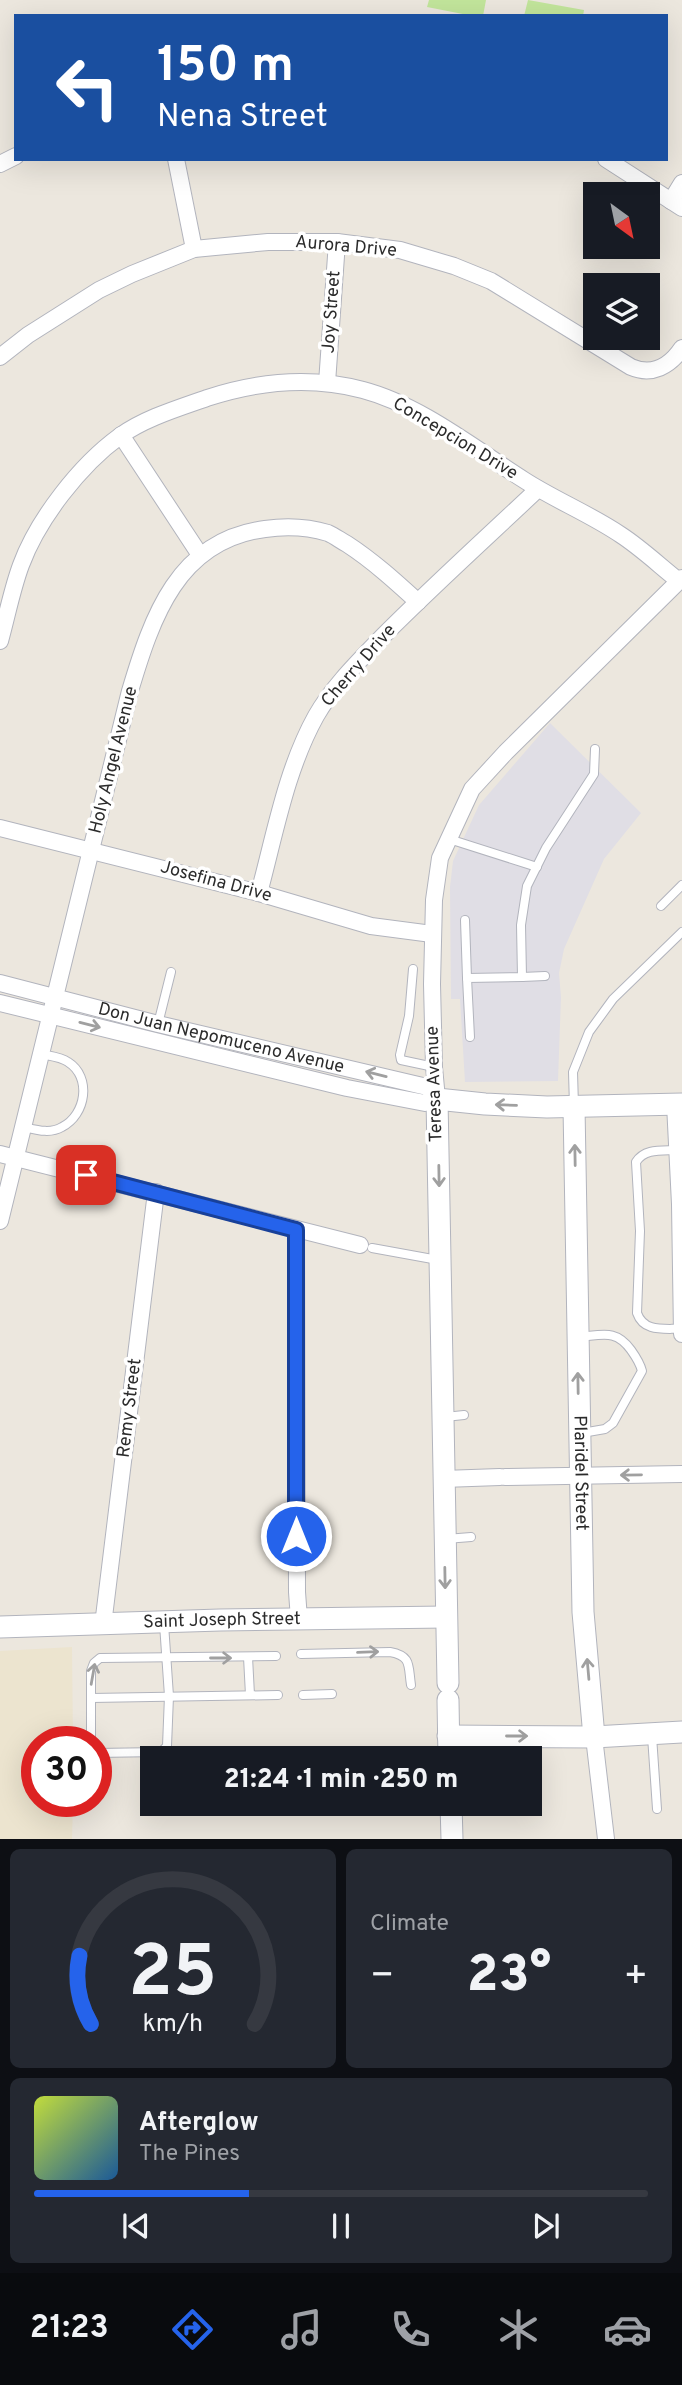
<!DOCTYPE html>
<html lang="en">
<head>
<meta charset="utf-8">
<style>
	:root { --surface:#171b24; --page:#242831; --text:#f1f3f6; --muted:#9ea1a6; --line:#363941; --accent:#2563eb }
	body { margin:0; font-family:Overpass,sans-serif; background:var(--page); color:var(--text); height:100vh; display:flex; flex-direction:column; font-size:26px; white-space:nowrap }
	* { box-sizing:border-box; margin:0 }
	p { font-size:23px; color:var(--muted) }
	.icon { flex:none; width:38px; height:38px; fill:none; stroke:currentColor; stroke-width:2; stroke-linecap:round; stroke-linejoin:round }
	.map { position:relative; height:1839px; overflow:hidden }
	.sheet { display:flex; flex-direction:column; gap:10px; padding:10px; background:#0d0f14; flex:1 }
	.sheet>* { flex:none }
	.guide { position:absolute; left:14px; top:14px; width:654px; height:147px; border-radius:0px; box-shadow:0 7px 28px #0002; background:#1a4fa0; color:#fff; overflow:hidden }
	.needle { width:46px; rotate:147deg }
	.fabs { position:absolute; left:583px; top:182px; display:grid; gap:14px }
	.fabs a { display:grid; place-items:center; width:77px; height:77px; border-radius:0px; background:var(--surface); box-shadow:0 7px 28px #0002; font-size:35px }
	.speed { position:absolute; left:21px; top:1726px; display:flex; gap:14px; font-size:35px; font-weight:700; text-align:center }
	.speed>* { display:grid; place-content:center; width:91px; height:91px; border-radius:50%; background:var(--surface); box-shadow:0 7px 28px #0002; line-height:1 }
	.speed .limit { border:10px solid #d22; background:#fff; color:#111 }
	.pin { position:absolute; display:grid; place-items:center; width:60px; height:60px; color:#fff; margin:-30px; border-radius:14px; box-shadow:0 4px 10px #0006 }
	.me { position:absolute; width:77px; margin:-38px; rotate:0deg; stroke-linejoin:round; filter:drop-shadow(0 0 5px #0008) }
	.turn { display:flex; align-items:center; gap:24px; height:147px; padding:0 28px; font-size:32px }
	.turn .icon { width:91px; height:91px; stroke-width:2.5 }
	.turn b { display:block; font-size:49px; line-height:60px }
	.big { font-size:52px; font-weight:800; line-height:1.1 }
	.sheet .card { flex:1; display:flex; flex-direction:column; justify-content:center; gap:10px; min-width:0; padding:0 24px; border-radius:10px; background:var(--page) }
	.sheet .dial { align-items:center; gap:0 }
	.dial svg { height:182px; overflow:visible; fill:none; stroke:var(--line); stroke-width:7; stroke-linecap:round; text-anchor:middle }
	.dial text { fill:var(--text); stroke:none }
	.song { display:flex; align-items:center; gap:21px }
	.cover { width:84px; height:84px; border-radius:10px; background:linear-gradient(135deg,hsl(70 70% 55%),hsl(210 70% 35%)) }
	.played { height:7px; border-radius:4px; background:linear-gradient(90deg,var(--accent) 35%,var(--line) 35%) }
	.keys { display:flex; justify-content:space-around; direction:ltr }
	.heat { display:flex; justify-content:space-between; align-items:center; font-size:38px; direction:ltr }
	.sheet .tiles { flex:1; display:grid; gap:10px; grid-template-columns:1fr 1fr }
	.card:last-child { grid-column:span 2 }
	.trip { position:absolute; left:140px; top:1746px; width:402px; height:70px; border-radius:0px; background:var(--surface); box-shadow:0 7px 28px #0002; font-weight:800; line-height:70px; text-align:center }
	.menu { display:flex; height:112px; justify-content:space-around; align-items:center; background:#090b0e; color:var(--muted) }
	.menu .icon { width:49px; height:49px }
	.menu .selected { color:var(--accent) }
	.menu b { font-size:32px; color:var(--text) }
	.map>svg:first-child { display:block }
</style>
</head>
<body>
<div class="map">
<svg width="682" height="1839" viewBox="0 0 682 1839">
	<rect width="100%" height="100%" fill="#ece7de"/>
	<!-- industrial -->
	<polygon fill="#e0dee5" points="550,723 641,813 604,859 564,949 559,973 561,997 558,1081 465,1082 460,999 451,999 450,887 453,861 479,805"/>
	<!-- education -->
	<polygon fill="#ece4cf" points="72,1647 73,1741 37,1741 37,1801 73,1801 72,1839 0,1839 0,1651"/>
	<!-- pitch -->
	<g fill="#c2e59b">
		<polygon points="429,0 486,0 483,16 473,16 427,7"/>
		<polygon points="528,0 584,10 583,16 524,16"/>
	</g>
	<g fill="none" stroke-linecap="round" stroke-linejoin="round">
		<!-- service casing -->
		<g stroke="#b2b4bd" stroke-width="10">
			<g id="service">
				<polyline points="449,839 537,867"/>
				<polyline points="661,906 682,885"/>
				<polyline points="465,920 467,978"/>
				<polyline points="413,969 409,1016 400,1055 401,1060 434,1067"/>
				<polyline points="522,977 545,976"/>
				<polyline points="158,1024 171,972"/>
				<polyline points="470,1037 467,978 522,977 521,925 527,886 546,848 594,774 595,749"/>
				<polyline points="574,1106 573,1072 589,1032 613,999 682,932"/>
				<path d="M24 1127C37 1130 50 1134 62 1127 86 1115 92 1077 68 1062 61 1057 50 1056 41 1054"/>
				<path d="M678 1150C662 1151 645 1148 636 1162L640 1231 637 1313C644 1333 665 1328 682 1329"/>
				<polyline points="372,1248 438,1260"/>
				<path d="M579 1337C603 1335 616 1329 631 1350 636 1357 640 1363 642 1371L613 1423 605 1429 582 1433"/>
				<polyline points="445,1417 464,1415"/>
				<polyline points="446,1539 471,1537"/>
				<path d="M301 1654 390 1652C412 1656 408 1666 411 1685"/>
				<polyline points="248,1657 250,1695"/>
				<polyline points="303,1695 332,1694"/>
				<polyline points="91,1698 278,1695"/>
				<polyline points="652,1736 657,1809"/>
				<polyline points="91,1741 91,1671 94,1663 100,1658 276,1656"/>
				<polyline points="96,1753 161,1752 167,1746 169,1696 164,1624"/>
			</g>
		</g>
		<!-- minor casing -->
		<g stroke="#b2b4bd" stroke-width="18">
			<g id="minor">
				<polyline points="176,159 194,249"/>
				<polyline points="606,159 682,208"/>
				<polyline points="0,164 16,156"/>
				<polyline points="671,201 682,183"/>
				<path d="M0 357 28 335 99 290 132 274 194 249 268 242H337L400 250 454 266 491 281 631 367C652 376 670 366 682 348"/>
				<polyline points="327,383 337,242"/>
				<polyline points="121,435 200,555"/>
				<path d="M0 641C7 616 12 589 21 565 38 519 80 465 120 436 145 418 179 408 207 398 259 381 310 376 363 390 420 405 475 449 524 480 555 500 590 514 621 535 641 548 660 566 679 581"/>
				<polyline points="0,828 259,893 371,926 432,934"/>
				<path d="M259 893C275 834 286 770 316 716 333 686 360 660 384 635 434 585 487 537 538 489"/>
				<path id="s1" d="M0 983 158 1024 427 1087 437 1099"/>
				<polyline points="0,1003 347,1088 425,1103 437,1099"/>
				<polyline points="437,1099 434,1067 432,984 434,900 440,858 459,817 472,789 506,752 682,578"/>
				<polyline points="675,1104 680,1204 682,1334"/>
				<polyline points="0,1154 360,1245"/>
				<path d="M0 1221 130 691C152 617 178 540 265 529 286 526 308 527 328 533 335 536 341 541 347 544 373 561 395 581 418 602"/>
				<polyline points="296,1230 297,1592 299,1619"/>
				<polyline points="505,1477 682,1474"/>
				<polyline points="443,1479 500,1477"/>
				<polyline points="103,1625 156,1192"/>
				<polyline points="594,1737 606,1839"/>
			</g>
		</g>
		<!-- tertiary casing -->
		<g stroke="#b2b4bd" stroke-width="23">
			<g id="tertiary">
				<path id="s2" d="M574 1107 583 1612 594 1737"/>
				<path id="s3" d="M0 1627 220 1620 446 1617"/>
				<polyline points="448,1683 437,1099 485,1104 547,1107 682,1104"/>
				<polyline points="448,1700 449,1759"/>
				<polyline points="448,1736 594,1737 682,1732"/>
				<polyline points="451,1804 452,1839"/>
			</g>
		</g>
		<!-- service -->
		<use href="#service" stroke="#fff" stroke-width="8"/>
		<!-- minor -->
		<use href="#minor" stroke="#fff" stroke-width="16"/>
		<!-- tertiary -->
		<use href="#tertiary" stroke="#fff" stroke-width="21"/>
	</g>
	<!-- one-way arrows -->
	<defs><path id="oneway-shaft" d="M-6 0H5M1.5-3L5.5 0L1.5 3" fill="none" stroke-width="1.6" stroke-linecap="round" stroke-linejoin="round" transform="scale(1.75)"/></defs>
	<g stroke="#a0a0a0">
		<use href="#oneway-shaft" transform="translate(90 1025) rotate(14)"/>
		<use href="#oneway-shaft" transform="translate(376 1074) rotate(-166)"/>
		<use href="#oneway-shaft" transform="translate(506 1105) rotate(-178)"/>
		<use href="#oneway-shaft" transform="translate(575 1155) rotate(-91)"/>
		<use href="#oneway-shaft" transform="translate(439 1176) rotate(89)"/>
		<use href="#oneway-shaft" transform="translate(578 1383) rotate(-91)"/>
		<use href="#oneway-shaft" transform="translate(631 1475) rotate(179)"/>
		<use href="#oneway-shaft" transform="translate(445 1578) rotate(89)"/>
		<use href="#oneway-shaft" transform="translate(368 1652) rotate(-2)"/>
		<use href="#oneway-shaft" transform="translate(221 1658)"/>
		<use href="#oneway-shaft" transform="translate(588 1669) rotate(-95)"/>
		<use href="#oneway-shaft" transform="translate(93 1674) rotate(-80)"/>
		<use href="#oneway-shaft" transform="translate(517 1736)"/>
	</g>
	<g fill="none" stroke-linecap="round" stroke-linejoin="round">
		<!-- route casing -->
		<g stroke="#184099" stroke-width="18">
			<polyline id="route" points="86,1175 296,1230 296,1536"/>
		</g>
		<!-- route -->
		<use href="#route" stroke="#2563eb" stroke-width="12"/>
	</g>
	<g text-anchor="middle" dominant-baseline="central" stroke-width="7" stroke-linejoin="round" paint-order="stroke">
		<!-- street labels -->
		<g font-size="18" fill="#2b2b2b" stroke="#fff">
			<text transform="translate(346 247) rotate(5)">Aurora Drive</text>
			<text transform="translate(332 312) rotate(-86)">Joy Street</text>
			<text transform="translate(455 439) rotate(31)">Concepcion Drive</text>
			<text transform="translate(359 666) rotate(-49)">Cherry Drive</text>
			<text transform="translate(114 760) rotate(-76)">Holy Angel Avenue</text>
			<text transform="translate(216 882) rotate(15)">Josefina Drive</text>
			<text stroke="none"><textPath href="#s1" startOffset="228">Don Juan Nepomuceno Avenue</textPath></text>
			<text transform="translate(435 1084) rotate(-92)">Teresa Avenue</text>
			<text transform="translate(130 1408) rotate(-83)">Remy Street</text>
			<text stroke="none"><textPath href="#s2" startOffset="366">Plaridel Street</textPath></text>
			<text stroke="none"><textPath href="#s3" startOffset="222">Saint Joseph Street</textPath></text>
		</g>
	</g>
</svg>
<div class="fabs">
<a><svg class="needle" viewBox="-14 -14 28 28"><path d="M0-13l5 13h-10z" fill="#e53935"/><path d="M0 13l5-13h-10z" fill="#9ea1a6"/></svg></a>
<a><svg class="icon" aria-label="layers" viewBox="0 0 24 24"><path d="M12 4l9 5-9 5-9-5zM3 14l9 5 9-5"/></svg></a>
</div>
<div class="speed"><div class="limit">30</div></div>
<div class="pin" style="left:86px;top:1175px;background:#d93025"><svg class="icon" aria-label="arrive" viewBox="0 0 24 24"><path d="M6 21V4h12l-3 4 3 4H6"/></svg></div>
<svg class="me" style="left:296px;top:1536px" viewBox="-20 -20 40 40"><circle r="17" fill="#2563eb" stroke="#fff" stroke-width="3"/><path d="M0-11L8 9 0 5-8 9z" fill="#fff"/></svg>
<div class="trip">21:24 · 1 min · 250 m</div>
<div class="guide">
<div class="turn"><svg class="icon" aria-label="left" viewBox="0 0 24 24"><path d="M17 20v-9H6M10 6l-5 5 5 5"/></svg><div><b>150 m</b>Nena Street</div></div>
</div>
</div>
<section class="sheet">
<div class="tiles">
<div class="card dial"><svg viewBox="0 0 100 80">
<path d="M14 69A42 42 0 1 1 86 69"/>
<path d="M14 69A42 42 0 0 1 9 39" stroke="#2563eb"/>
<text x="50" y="56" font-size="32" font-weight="700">25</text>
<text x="50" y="72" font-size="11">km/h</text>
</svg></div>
<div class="card"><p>Climate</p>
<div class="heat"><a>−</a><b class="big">23°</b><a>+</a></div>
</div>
<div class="card">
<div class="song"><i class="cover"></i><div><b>Afterglow</b><p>The Pines</p></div></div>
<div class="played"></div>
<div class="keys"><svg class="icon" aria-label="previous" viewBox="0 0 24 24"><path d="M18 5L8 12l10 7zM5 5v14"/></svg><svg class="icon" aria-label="pause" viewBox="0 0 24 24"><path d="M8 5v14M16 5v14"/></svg><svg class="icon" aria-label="next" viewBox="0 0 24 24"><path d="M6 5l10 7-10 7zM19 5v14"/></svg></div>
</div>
</div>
</section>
<nav class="menu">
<b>21:23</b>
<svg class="icon selected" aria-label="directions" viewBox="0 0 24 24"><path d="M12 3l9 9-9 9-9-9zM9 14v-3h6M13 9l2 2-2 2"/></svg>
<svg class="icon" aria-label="music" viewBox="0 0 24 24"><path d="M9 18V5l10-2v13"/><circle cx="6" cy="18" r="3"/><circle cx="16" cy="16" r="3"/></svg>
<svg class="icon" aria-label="phone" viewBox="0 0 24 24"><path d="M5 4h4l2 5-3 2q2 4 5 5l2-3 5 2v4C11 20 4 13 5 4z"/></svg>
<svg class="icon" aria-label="climate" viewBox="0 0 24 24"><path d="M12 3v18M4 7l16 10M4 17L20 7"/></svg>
<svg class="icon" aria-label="car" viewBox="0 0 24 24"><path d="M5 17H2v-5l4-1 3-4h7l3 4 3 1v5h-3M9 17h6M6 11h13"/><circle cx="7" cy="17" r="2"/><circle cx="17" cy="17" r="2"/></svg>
</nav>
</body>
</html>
